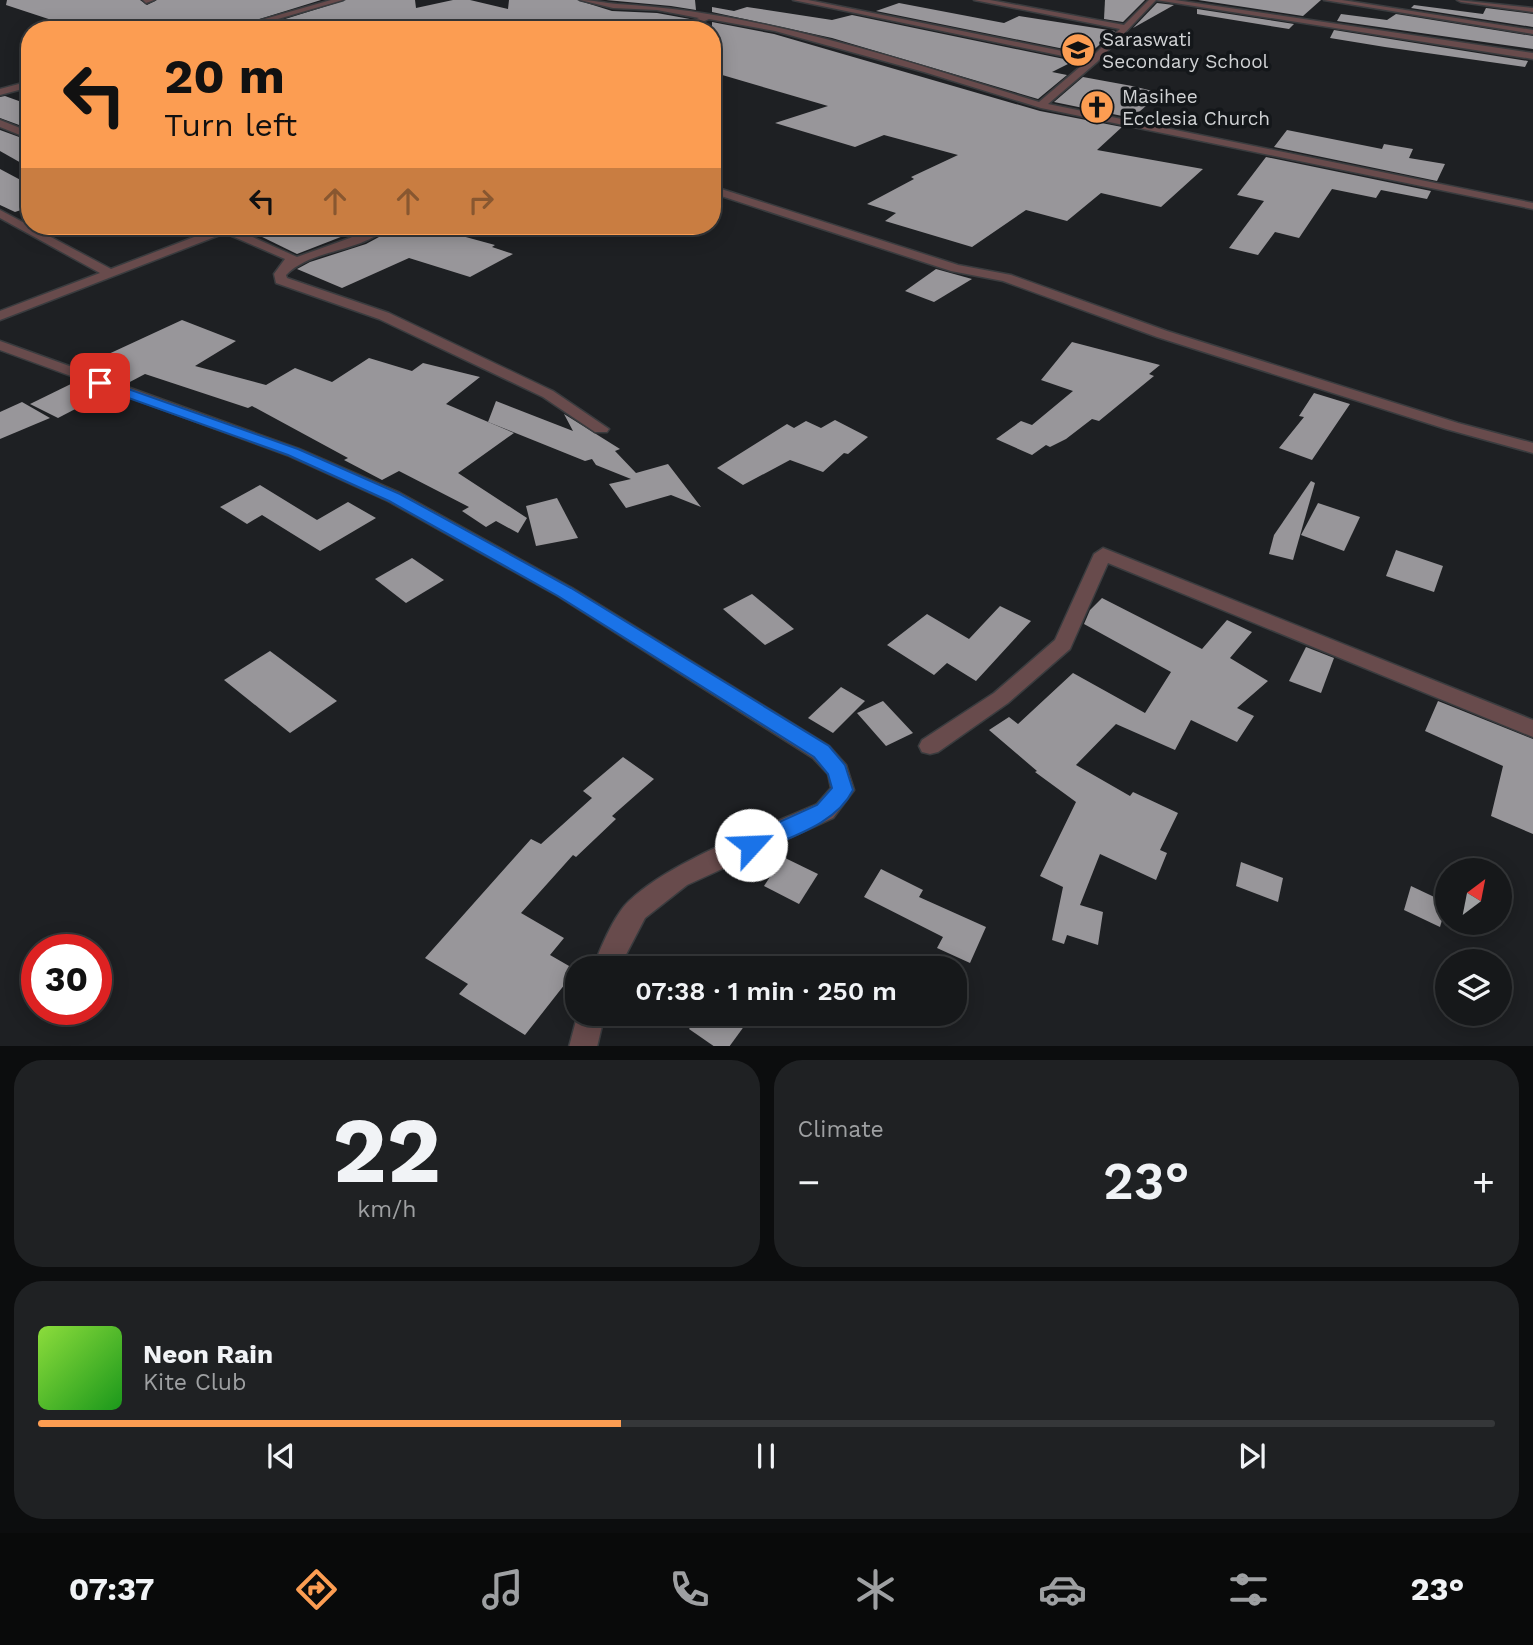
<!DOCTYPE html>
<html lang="en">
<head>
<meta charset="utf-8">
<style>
	:root { --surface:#16181a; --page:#1f2123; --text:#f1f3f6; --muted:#9ea0a2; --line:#353739; --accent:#fc9d52 }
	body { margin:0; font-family:"Work Sans",sans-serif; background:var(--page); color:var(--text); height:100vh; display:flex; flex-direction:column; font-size:26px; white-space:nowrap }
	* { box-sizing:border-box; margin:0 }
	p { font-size:23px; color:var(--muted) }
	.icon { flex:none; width:38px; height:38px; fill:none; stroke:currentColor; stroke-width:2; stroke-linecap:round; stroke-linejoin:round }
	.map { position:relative; height:1046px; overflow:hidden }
	.panel { display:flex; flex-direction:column; gap:14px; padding:14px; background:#0c0d0e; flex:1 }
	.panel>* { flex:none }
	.hud { position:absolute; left:21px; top:21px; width:700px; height:214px; border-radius:28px; box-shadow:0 4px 18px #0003,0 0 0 2px var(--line); background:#fc9d52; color:#111; overflow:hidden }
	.needle { width:46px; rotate:32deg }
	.fabs { position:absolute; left:1435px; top:858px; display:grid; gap:14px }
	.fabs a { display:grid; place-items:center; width:77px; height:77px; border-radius:50%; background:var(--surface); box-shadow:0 4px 18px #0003,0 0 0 2px var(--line); font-size:35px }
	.speed { position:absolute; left:21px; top:934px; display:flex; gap:14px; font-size:35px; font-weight:700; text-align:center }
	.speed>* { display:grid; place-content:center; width:91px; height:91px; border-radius:50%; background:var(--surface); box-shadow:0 4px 18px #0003,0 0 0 2px var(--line); line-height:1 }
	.speed .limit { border:10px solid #d22; background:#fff; color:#111 }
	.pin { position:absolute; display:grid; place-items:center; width:60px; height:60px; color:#fff; margin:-30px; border-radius:14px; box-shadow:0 4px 10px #0006 }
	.me { position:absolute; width:77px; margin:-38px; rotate:65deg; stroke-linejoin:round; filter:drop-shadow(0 0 5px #0008) }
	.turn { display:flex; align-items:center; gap:24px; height:147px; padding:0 28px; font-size:32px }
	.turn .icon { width:91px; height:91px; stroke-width:2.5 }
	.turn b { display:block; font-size:49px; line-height:60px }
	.lanes { display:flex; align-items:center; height:66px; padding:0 28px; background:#0003; justify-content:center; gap:35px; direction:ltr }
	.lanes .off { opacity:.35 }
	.big { font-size:52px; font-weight:600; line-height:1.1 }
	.panel .tile { flex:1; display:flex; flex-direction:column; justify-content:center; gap:10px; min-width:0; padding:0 24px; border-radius:28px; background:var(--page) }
	.panel .dial { align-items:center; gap:0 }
	.dial b { font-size:91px; line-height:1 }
	.song { display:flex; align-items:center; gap:21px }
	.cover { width:84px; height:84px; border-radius:10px; background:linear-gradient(135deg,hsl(90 70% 55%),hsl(120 70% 35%)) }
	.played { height:7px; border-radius:4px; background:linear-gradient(90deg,var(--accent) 40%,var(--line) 40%) }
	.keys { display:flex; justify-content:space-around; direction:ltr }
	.heat { display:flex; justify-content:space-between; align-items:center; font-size:38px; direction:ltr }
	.panel .tiles { flex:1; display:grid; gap:14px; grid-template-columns:1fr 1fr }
	.tile:last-child { grid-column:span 2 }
	.trip { position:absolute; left:565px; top:956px; width:402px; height:70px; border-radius:28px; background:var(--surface); box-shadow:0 4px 18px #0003,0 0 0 2px var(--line); font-weight:600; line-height:70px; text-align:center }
	.menu { display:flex; height:112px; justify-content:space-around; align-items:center; background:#090a0a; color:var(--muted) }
	.menu .icon { width:49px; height:49px }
	.menu .selected { color:var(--accent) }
	.menu b { font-size:32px; color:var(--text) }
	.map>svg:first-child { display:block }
</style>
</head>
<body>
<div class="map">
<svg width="1533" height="1047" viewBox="0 0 1533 1047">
	<rect width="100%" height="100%" fill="#1e2023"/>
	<!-- building -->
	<g fill="#98969a">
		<polygon points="7,0 140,0 147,5 157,0 321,0 224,30 82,30 6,5"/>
		<polygon points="346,0 415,0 416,8 453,0 470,0 508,9 509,0 577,0 612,11 657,13 690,19 670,30 250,30"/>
		<polygon points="606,0 695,0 696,10 671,6"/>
		<polygon points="1105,0 1145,0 1123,22 1104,19"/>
		<polygon points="1198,0 1321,0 1303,16"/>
		<polygon points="899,3 1004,23 1019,16 1115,31 1089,54 876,11"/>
		<polygon points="1157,3 1174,5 1133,28"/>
		<polygon points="1414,5 1483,14 1486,8 1533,14 1533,27 1411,8"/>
		<polygon points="712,7 734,11 747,7 832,20 852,15 1074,61 1052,72 1067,75 1038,99 832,38 712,12"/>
		<polygon points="1197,9 1294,24 1289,29 1197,14"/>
		<polygon points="1341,14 1387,20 1396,14 1533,36 1533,49 1337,21"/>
		<polygon points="712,22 774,34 1040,111 1122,127 1097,150 1203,169 1161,207 1101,193 1067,221 1026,210 972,247 885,221 896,213 867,204 914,179 911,177 958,155 884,135 855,147 775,123 828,106 712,72"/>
		<polygon points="1334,30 1528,61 1525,67 1385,47 1330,38"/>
		<polygon points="1083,77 1132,86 1161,93 1132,118 1054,102"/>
		<polygon points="5,96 30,105 30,129 0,118 0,97"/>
		<polygon points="0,130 30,141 30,168 0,151"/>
		<polygon points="1287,130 1382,149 1384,144 1413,149 1409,158 1445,164 1437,181 1274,147"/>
		<polygon points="1266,157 1431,191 1427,199 1381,190 1376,198 1332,189 1299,238 1275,232 1258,255 1229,248 1264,201 1237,195"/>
		<polygon points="0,169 30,185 30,207 15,212 0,205"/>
		<polygon points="240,226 369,226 297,254"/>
		<polygon points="390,226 419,226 446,235 451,233 495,245 492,247 513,254 470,277 409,258 342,288 297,269 310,262 366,244 379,237"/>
		<polygon points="936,269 972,279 934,302 905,291"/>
		<polygon points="182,320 236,341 195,366 266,385 295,368 332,382 369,358 412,371 423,363 480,377 446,404 514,433 458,473 527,518 518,533 496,521 486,527 462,511 469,507 399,471 382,480 344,460 348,458 252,406 248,408 145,374 126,384 95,373 115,363 102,357"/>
		<polygon points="1072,342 1160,365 1149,374 1154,376 1099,421 1092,419 1066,439 1050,447 1046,445 1032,455 996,439 1021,421 1032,425 1073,391 1041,380"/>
		<polygon points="77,381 108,392 58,418 30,404"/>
		<polygon points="1314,393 1350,404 1312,460 1279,448 1304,417 1299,416"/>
		<polygon points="496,401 573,431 564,414 620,449 615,451 636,473 668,464 701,507 671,495 626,508 609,484 631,479 596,465 592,459 585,461 488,422"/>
		<polygon points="22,402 50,418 0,439 0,412"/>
		<polygon points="835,420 868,437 848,454 844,453 823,472 790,460 743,485 717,468 787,424 794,428 806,421 821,428"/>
		<polygon points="1311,481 1315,483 1293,560 1269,554 1274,535"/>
		<polygon points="260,485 317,520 348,502 376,518 320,551 262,515 247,524 220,507"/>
		<polygon points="557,498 578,538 536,546 526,506"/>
		<polygon points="1318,503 1360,517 1344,551 1301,535"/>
		<polygon points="1396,550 1443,566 1434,592 1386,576"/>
		<polygon points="412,558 444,580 406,603 375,579"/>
		<polygon points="752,594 794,629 765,645 723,609"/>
		<polygon points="1102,598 1202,649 1227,620 1252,632 1230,658 1268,681 1237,708 1254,716 1237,742 1191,720 1175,750 1116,724 1076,765 1130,796 1133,792 1178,813 1160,850 1167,853 1156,880 1100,854 1080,905 1103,912 1098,945 1067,935 1064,944 1052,940 1063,887 1040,876 1076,802 1035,772 1037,771 989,730 1009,717 1018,724 1073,673 1145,713 1171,672 1084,624 1090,610"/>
		<polygon points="1000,606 1031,621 976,681 947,663 934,675 887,645 927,614 969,639"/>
		<polygon points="1306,647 1334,658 1321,693 1289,681"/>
		<polygon points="270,651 337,701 290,733 224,680"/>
		<polygon points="841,687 865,701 833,733 808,718"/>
		<polygon points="883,701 913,733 886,746 857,713"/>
		<polygon points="1438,701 1533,739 1533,834 1491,816 1503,766 1425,731"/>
		<polygon points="623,757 654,779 612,816 616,819 576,857 573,855 521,913 564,938 550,955 576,970 525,1035 459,994 468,984 425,958 531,839 541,844 592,798 583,791"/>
		<polygon points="783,857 818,874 799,904 764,886"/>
		<polygon points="1241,862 1283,878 1278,902 1236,886"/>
		<polygon points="881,869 923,890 919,897 986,927 970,963 937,948 943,937 864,897"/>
		<polygon points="1411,886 1447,903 1440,927 1404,910"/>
		<polygon points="701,1013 726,1013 745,1025 729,1047 715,1047 689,1029"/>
	</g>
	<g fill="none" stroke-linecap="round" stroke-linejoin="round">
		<!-- minor casing -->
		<g stroke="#3a3c3f" stroke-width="3">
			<g id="minor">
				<polygon points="143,0 154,0 146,3"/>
				<polygon points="331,0 343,0 240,30 226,30"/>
				<path d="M580 0C593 0 605 3 617 4 762 12 902 60 1039 102L1087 61 793 0H808L1092 57 1120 29 974 0H990L1124 25 1149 0H1175L1533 53V59L1156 0 1097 62 1048 104 1533 203V209L1041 108 924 72 775 31 709 19 684 30H672L699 18 657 10 613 8Z"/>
				<polygon points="1324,0 1342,0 1533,30 1533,34"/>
				<polygon points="1457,0 1533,8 1533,12 1461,2"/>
				<polygon points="30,81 30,87 0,95 0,89"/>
				<polygon points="0,120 30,132 30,139 0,127"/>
				<polygon points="712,186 958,265 1011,275 1167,331 1458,423 1533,443 1533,453 1446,429 1157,337 1003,281 951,271 712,193"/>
				<path d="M0 210 111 269 215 229 213 226H228L297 257 350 238 374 226H388C362 253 312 248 286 275L287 278 389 313 553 391 609 429 607 432H595L543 397 379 319 276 283 274 274 285 259 225 233 0 320V311L100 273 0 218Z"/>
				<path d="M0 341 299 449 400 493 572 588 829 746 846 765 854 790 833 818 687 885 645 918 619 968H593C600 949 614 915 629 901 672 860 761 829 817 804L831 788 828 774 813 758 558 596 388 501 287 455 0 350Z"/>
				<polygon points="1103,548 1533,720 1533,737 1108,563 1070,649 1008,703 938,752 930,754 922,752 919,746 922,740 994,693 1055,640 1094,554"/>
				<polygon points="578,1013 605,1013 597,1047 569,1047"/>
			</g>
		</g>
		<!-- minor -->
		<use href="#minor" fill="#684b4c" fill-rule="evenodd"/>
	</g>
	<!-- route -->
	<path fill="#1a73e8" stroke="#114b97" stroke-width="2" d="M100 379 298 449 400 494 571 588 829 746 845 765 853 790C836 824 792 836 759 851L751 854 744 851 741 845 744 838 817 805 832 788 828 774 814 757 558 596 389 501 288 455 95 386V380Z"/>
	<!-- icons -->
	<defs>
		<g id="school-disc" transform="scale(1.75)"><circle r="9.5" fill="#fc9d52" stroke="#14171a"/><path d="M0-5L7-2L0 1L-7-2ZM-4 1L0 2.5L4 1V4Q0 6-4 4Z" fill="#111"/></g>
		<g id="church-disc" transform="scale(1.75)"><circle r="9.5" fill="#fc9d52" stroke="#14171a"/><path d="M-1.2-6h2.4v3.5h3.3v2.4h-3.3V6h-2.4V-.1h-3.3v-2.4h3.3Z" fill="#111"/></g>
	</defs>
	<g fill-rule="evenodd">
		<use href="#school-disc" x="1078" y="50"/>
		<use href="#church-disc" x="1097" y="107"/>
	</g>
	<g text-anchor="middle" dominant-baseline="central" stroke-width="7" stroke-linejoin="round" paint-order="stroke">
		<!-- far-poi labels -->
		<g font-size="19" fill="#d0d2d4" stroke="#14171a" text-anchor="start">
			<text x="1102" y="39">Saraswati<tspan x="1102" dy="22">Secondary School</tspan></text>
			<text x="1122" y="96">Masihee<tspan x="1122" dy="22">Ecclesia Church</tspan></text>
		</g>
	</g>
</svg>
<div class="fabs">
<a><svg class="needle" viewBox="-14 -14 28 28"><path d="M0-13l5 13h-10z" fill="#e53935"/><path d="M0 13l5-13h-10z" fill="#9ea0a2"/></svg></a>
<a><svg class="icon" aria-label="layers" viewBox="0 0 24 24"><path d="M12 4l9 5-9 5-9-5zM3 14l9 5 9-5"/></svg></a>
</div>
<div class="speed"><div class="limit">30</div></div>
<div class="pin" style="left:100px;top:383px;background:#d93025"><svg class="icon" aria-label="arrive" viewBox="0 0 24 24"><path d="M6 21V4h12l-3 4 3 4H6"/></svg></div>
<svg class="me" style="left:751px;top:845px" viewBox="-20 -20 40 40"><circle r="19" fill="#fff"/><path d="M0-13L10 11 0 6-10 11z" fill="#1a73e8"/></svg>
<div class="trip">07:38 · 1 min · 250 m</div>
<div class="hud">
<div class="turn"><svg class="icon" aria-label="left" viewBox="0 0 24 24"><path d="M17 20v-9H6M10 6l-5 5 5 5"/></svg><div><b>20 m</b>Turn left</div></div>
<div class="lanes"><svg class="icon" aria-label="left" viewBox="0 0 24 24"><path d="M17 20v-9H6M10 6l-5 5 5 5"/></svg><svg class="icon off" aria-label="ahead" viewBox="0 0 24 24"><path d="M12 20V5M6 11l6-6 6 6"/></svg><svg class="icon off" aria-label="ahead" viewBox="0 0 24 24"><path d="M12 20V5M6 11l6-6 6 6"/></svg><svg class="icon off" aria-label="right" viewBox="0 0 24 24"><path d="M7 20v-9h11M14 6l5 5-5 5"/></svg></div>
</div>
</div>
<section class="panel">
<div class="tiles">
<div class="tile dial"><b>22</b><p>km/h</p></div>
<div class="tile"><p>Climate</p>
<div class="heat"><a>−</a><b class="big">23°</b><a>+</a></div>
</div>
<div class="tile">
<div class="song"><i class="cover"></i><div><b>Neon Rain</b><p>Kite Club</p></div></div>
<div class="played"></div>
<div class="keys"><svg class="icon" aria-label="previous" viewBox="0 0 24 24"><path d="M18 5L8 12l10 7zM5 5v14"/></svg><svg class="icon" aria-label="pause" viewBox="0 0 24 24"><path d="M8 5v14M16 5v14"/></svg><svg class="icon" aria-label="next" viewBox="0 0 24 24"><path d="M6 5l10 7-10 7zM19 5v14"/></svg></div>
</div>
</div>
</section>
<nav class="menu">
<b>07:37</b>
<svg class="icon selected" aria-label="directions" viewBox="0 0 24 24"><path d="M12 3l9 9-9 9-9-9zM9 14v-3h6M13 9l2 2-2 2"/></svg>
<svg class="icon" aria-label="music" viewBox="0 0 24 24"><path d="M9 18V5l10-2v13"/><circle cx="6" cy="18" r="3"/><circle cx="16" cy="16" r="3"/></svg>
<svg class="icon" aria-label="phone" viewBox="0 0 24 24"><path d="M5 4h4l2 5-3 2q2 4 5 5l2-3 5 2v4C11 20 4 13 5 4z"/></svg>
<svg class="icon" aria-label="climate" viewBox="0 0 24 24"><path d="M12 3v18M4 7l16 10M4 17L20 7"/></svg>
<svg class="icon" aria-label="car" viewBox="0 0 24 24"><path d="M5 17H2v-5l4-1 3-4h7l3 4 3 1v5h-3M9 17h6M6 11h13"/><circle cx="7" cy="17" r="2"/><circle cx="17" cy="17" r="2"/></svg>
<svg class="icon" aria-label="filters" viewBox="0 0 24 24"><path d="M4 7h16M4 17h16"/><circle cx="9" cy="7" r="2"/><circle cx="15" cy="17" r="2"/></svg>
<b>23°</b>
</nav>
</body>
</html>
